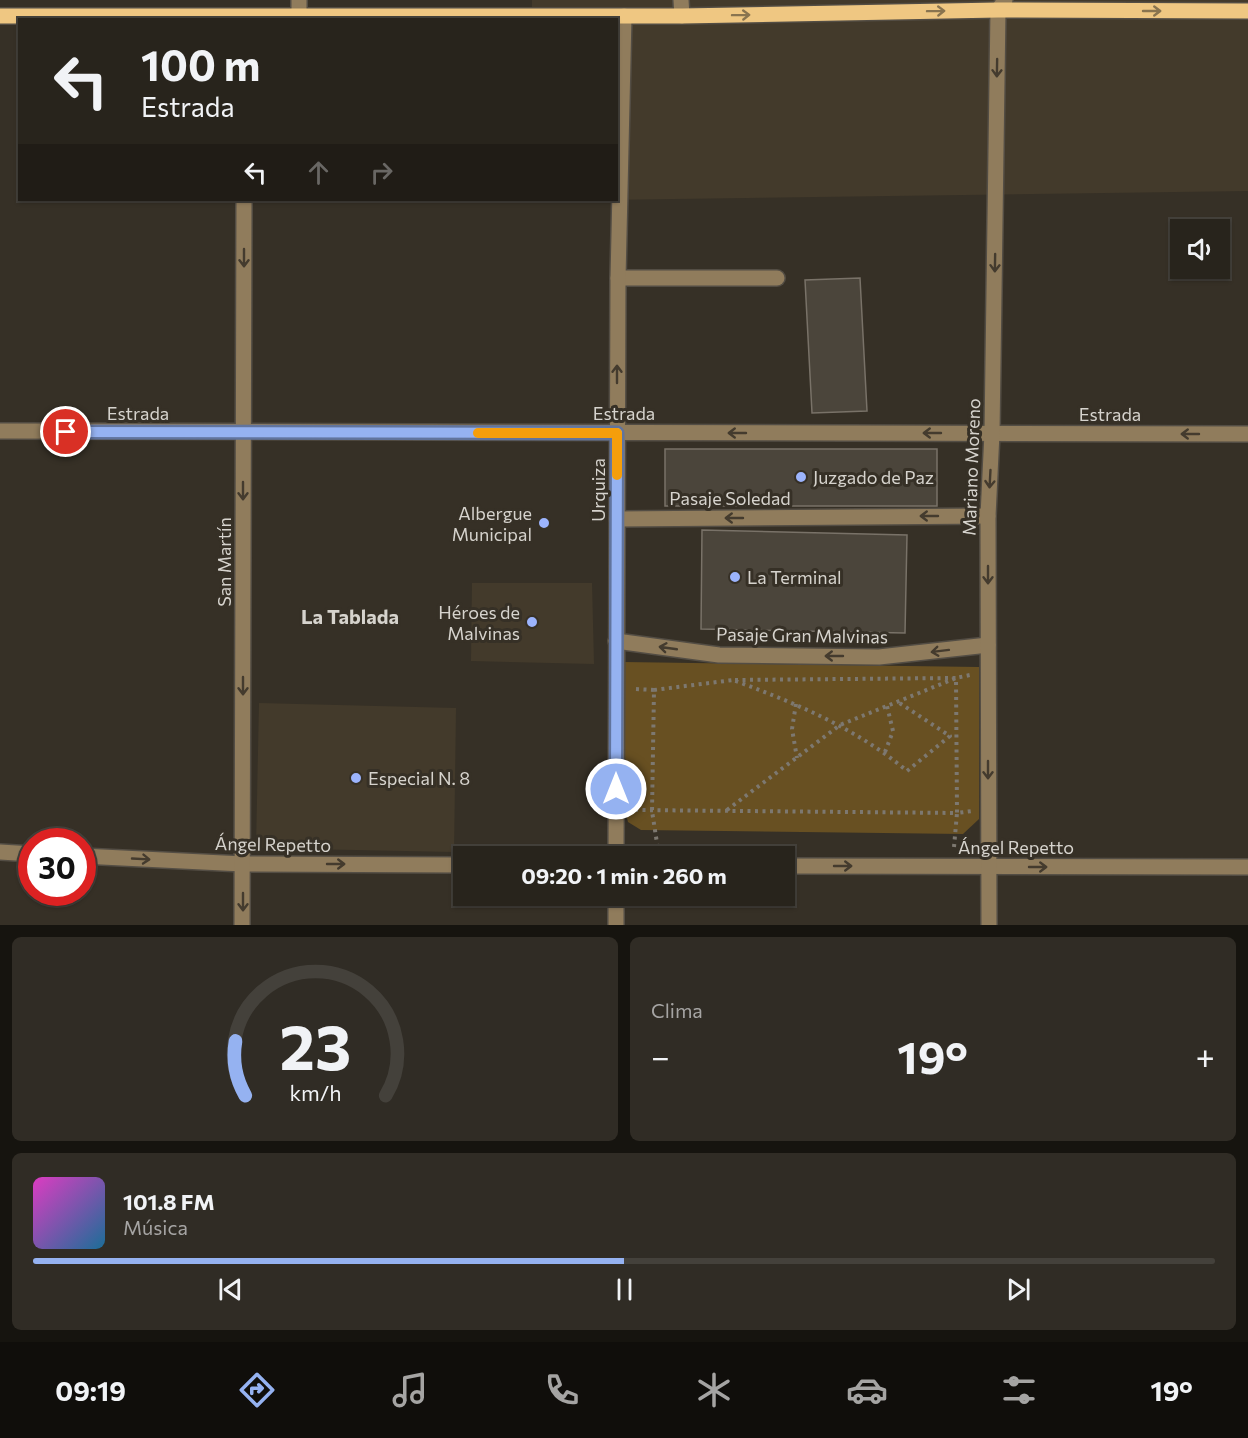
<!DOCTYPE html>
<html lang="es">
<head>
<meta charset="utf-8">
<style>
	:root { --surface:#28241c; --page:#302c25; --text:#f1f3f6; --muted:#a5a4a3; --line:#44413b; --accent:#95b2f1 }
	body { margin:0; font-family:Commissioner,sans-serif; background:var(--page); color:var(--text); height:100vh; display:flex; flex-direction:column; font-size:22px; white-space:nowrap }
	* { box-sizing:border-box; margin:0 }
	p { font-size:20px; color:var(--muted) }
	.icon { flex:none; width:33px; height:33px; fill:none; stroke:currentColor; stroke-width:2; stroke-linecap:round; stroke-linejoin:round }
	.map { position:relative; height:925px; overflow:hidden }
	.drawer { display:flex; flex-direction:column; gap:12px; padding:12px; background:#16140f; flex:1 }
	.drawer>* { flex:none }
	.top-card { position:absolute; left:18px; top:18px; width:600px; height:183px; border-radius:0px; box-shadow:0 2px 4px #0004,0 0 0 2px var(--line); background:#28241c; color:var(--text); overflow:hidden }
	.buttons { position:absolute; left:1170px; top:219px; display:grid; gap:12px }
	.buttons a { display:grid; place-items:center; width:60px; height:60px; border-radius:0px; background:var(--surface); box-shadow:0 2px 4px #0004,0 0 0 2px var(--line); font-size:30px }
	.speed { position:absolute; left:18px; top:828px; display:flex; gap:12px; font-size:30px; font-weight:700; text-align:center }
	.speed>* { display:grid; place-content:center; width:78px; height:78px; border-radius:50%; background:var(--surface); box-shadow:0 2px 4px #0004,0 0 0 2px var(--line); line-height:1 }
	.speed .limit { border:9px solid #d22; background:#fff; color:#111 }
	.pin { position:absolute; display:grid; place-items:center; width:51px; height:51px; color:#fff; margin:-26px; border:3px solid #fff; border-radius:50%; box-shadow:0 2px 6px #0007 }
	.me { position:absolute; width:66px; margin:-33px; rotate:0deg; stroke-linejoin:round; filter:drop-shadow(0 0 4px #0008) }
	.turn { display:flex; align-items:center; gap:21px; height:126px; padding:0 24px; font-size:27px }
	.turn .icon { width:78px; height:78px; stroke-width:2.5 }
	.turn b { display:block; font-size:42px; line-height:51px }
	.lanes { display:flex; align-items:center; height:57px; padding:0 24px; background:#0003; justify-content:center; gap:30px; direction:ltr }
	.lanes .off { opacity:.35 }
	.big { font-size:45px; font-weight:700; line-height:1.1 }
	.drawer .widget { flex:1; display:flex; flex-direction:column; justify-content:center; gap:9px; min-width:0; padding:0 21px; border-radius:9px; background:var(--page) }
	.drawer .dial { align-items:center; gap:0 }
	.dial svg { height:156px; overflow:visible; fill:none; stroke:var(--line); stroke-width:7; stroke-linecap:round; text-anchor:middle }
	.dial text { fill:var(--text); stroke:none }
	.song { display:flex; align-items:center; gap:18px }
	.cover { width:72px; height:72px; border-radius:9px; background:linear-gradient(135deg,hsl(310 70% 55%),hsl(200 70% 35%)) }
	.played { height:6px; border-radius:3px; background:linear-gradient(90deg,var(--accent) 50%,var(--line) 50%) }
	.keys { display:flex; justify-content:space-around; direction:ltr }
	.heat { display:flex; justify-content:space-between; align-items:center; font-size:33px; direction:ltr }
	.drawer .tiles { flex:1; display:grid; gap:12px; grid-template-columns:1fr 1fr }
	.widget:last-child { grid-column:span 2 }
	.trip { position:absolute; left:453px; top:846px; width:342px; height:60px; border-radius:0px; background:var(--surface); box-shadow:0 2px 4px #0004,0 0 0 2px var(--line); font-weight:700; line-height:60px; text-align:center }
	.menu { display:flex; height:96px; justify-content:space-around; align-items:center; background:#100e0b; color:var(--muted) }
	.menu .icon { width:42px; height:42px }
	.menu .current { color:var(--accent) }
	.menu b { font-size:27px; color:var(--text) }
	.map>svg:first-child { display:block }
</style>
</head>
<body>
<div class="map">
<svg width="1248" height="925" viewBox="0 0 1248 925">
	<rect width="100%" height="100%" fill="#363026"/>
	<!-- built -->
	<g fill="#433a2b">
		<polygon points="532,0 1248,0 1248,191 532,201 532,200 616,200 616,20 532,19"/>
		<polygon points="472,583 592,583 594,664 471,661"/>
		<polygon points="259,703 456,708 454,852 256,848"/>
	</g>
	<!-- green -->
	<polygon fill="#685022" points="623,662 979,667 979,819 963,834 641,830 628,822 624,806"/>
	<!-- building -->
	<g fill="#4b453b" stroke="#797268" stroke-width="1.5">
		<polygon points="860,278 867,411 812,413 805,280"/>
		<rect x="665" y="449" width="272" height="57"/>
		<polygon points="702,530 907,535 905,633 701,629"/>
	</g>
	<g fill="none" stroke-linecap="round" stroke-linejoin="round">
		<!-- minor casing -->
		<g stroke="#534d44" stroke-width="18">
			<g id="minor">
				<polyline points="681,0 682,16"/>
				<polyline points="299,16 299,0"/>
				<polyline points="618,278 777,278"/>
				<polyline points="0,431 1248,434"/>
				<polyline points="617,519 988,516"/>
				<polyline points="616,641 719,655 879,657 988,645"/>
				<polyline points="0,852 32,854"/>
				<polyline points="82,856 243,864 464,865"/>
				<polyline points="616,856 618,278 624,16"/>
				<polyline points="784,866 1248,867"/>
				<polyline points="242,925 244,200"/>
				<polyline points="616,925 616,896"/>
				<polyline points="989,925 988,516 992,433 998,10 1005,0"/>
			</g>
		</g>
		<!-- major casing -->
		<g stroke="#534d44" stroke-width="18">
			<polyline id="major" points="0,16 682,16 998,10 1248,11"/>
		</g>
		<!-- path -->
		<g stroke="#7d7870" stroke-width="4" stroke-dasharray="3 4.5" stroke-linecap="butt">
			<polyline points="636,689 654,690 652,811 659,856"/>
			<polyline points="654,690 733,680"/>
			<polyline points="796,704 792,729 797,758"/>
			<polyline points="885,752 893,731 887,706"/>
			<path d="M635 810 957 813 956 678 733 680C795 703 856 728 907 771L950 736 898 702"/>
			<polyline points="727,810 840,725 956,678 970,675"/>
			<polyline points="954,847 957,813 972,811"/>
		</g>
		<!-- minor -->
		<use href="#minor" stroke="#907c5c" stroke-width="15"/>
		<!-- major -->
		<use href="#major" stroke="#efc782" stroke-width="15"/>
	</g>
	<!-- one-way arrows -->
	<defs><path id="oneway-shaft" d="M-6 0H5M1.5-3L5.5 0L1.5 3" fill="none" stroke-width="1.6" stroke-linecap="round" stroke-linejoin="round" transform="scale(1.5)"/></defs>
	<g stroke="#89744f">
		<use href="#oneway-shaft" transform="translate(936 11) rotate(-1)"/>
		<use href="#oneway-shaft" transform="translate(1152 11)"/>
		<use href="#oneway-shaft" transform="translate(741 15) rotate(-1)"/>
	</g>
	<g stroke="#443b2e">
		<use href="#oneway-shaft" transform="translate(997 68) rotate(91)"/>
		<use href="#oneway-shaft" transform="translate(244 258) rotate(90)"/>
		<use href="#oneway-shaft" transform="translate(995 263) rotate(91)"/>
		<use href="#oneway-shaft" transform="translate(617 374) rotate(-90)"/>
		<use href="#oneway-shaft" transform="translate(737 433) rotate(-180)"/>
		<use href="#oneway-shaft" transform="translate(932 433) rotate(-180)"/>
		<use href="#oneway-shaft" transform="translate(1190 434) rotate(-180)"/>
		<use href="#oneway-shaft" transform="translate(990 479) rotate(93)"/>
		<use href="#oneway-shaft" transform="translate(243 491) rotate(90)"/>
		<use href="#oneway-shaft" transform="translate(929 516) rotate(180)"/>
		<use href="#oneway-shaft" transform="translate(734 518) rotate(180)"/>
		<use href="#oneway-shaft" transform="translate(988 575) rotate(90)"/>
		<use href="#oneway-shaft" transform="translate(668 648) rotate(-172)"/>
		<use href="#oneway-shaft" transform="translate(940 651) rotate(173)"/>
		<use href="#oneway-shaft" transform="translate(834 656) rotate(-180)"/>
		<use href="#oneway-shaft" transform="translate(243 686) rotate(90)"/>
		<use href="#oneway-shaft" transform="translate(988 770) rotate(90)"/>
		<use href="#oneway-shaft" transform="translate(141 859) rotate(3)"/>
		<use href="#oneway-shaft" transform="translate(336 864)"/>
		<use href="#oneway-shaft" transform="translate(843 866)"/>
		<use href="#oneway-shaft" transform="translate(1038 867)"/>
		<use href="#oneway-shaft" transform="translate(243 902) rotate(90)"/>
	</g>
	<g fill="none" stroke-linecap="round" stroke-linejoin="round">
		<!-- route casing -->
		<g stroke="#61749d" stroke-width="15">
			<polyline id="route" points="66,432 617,433 616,789"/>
		</g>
		<!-- route -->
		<use href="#route" stroke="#95b2f1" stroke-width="10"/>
		<!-- slow -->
		<polyline stroke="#f59e0b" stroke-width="10" points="478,433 617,433 617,475"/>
	</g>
	<!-- markers -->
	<g fill="#9cb4fd" stroke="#363026" stroke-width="2">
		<circle cx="801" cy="477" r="6"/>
		<circle cx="544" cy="523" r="6"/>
		<circle cx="735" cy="577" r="6"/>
		<circle cx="532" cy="622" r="6"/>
		<circle cx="356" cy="778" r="6"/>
	</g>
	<g text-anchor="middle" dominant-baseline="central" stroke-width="6" stroke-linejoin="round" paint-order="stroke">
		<!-- street labels -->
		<g font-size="18" fill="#d6d3cd" stroke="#363026">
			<text x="138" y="413">Estrada</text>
			<text x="624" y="413">Estrada</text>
			<text x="1110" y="414">Estrada</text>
			<text transform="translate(971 467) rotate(-88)">Mariano Moreno</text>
			<text transform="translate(598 490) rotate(-90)">Urquiza</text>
			<text x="730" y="498">Pasaje Soledad</text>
			<text transform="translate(224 562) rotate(-90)">San Martín</text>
			<text transform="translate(802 635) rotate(1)">Pasaje Gran Malvinas</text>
			<text transform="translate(273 844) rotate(1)">Ángel Repetto</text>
			<text x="1016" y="847">Ángel Repetto</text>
		</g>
		<!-- poi labels -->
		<g font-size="18" fill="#d6d3cd" stroke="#363026" text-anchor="start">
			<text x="813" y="477">Juzgado de Paz</text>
			<text x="532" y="513" text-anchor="end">Albergue<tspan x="532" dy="21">Municipal</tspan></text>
			<text x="747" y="577">La Terminal</text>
			<text x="520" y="612" text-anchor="end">Héroes de<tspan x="520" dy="21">Malvinas</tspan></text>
			<text x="368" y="778">Especial N. 8</text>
		</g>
		<!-- neighbourhood labels -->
		<g font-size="20" font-weight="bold" fill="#d6d3cd" stroke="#363026">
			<text x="350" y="616">La Tablada</text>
		</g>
	</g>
</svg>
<div class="buttons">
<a><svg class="icon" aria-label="sound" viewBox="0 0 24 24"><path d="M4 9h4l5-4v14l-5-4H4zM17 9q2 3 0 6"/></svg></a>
</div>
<div class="speed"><div class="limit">30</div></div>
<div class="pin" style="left:66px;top:432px;background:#d93025"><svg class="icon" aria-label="arrive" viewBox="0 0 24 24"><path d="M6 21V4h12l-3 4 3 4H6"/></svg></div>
<svg class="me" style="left:616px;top:789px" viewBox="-20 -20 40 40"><circle r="17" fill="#95b2f1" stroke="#fff" stroke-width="3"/><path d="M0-11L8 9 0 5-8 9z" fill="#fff"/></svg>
<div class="trip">09:20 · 1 min · 260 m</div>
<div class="top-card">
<div class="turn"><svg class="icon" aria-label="left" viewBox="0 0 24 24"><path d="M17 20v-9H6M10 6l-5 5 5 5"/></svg><div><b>100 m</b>Estrada</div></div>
<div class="lanes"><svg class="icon" aria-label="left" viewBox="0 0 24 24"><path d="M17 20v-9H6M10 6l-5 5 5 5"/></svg><svg class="icon off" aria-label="ahead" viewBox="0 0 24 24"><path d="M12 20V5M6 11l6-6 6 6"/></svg><svg class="icon off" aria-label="right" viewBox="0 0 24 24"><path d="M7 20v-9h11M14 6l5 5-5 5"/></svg></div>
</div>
</div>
<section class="drawer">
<div class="tiles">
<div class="widget dial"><svg viewBox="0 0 100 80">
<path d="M14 69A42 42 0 1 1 86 69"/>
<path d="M14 69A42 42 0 0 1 9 41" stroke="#95b2f1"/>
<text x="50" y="56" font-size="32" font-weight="700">23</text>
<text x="50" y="72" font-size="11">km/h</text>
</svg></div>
<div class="widget"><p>Clima</p>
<div class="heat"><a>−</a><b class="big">19°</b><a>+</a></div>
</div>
<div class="widget">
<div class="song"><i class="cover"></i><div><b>101.8 FM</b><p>Música</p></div></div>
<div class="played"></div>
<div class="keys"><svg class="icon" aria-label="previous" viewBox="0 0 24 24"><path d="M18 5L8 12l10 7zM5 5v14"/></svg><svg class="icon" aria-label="pause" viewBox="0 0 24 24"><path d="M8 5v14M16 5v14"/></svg><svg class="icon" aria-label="next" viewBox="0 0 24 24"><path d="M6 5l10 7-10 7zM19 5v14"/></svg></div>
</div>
</div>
</section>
<nav class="menu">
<b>09:19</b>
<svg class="icon current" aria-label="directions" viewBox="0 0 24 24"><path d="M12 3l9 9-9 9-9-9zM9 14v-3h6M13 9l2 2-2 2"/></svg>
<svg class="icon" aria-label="music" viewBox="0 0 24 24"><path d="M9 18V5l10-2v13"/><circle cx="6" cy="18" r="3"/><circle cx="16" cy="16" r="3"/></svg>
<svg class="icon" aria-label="phone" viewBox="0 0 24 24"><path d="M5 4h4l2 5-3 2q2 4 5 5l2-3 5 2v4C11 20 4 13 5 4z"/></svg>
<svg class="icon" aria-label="climate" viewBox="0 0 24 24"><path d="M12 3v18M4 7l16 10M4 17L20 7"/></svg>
<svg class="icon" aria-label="car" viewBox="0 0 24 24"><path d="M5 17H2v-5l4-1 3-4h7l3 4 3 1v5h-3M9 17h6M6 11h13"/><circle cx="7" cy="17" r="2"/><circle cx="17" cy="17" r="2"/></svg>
<svg class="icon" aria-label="filters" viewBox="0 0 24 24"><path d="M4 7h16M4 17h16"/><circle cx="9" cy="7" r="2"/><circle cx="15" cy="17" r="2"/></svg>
<b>19°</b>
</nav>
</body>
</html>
